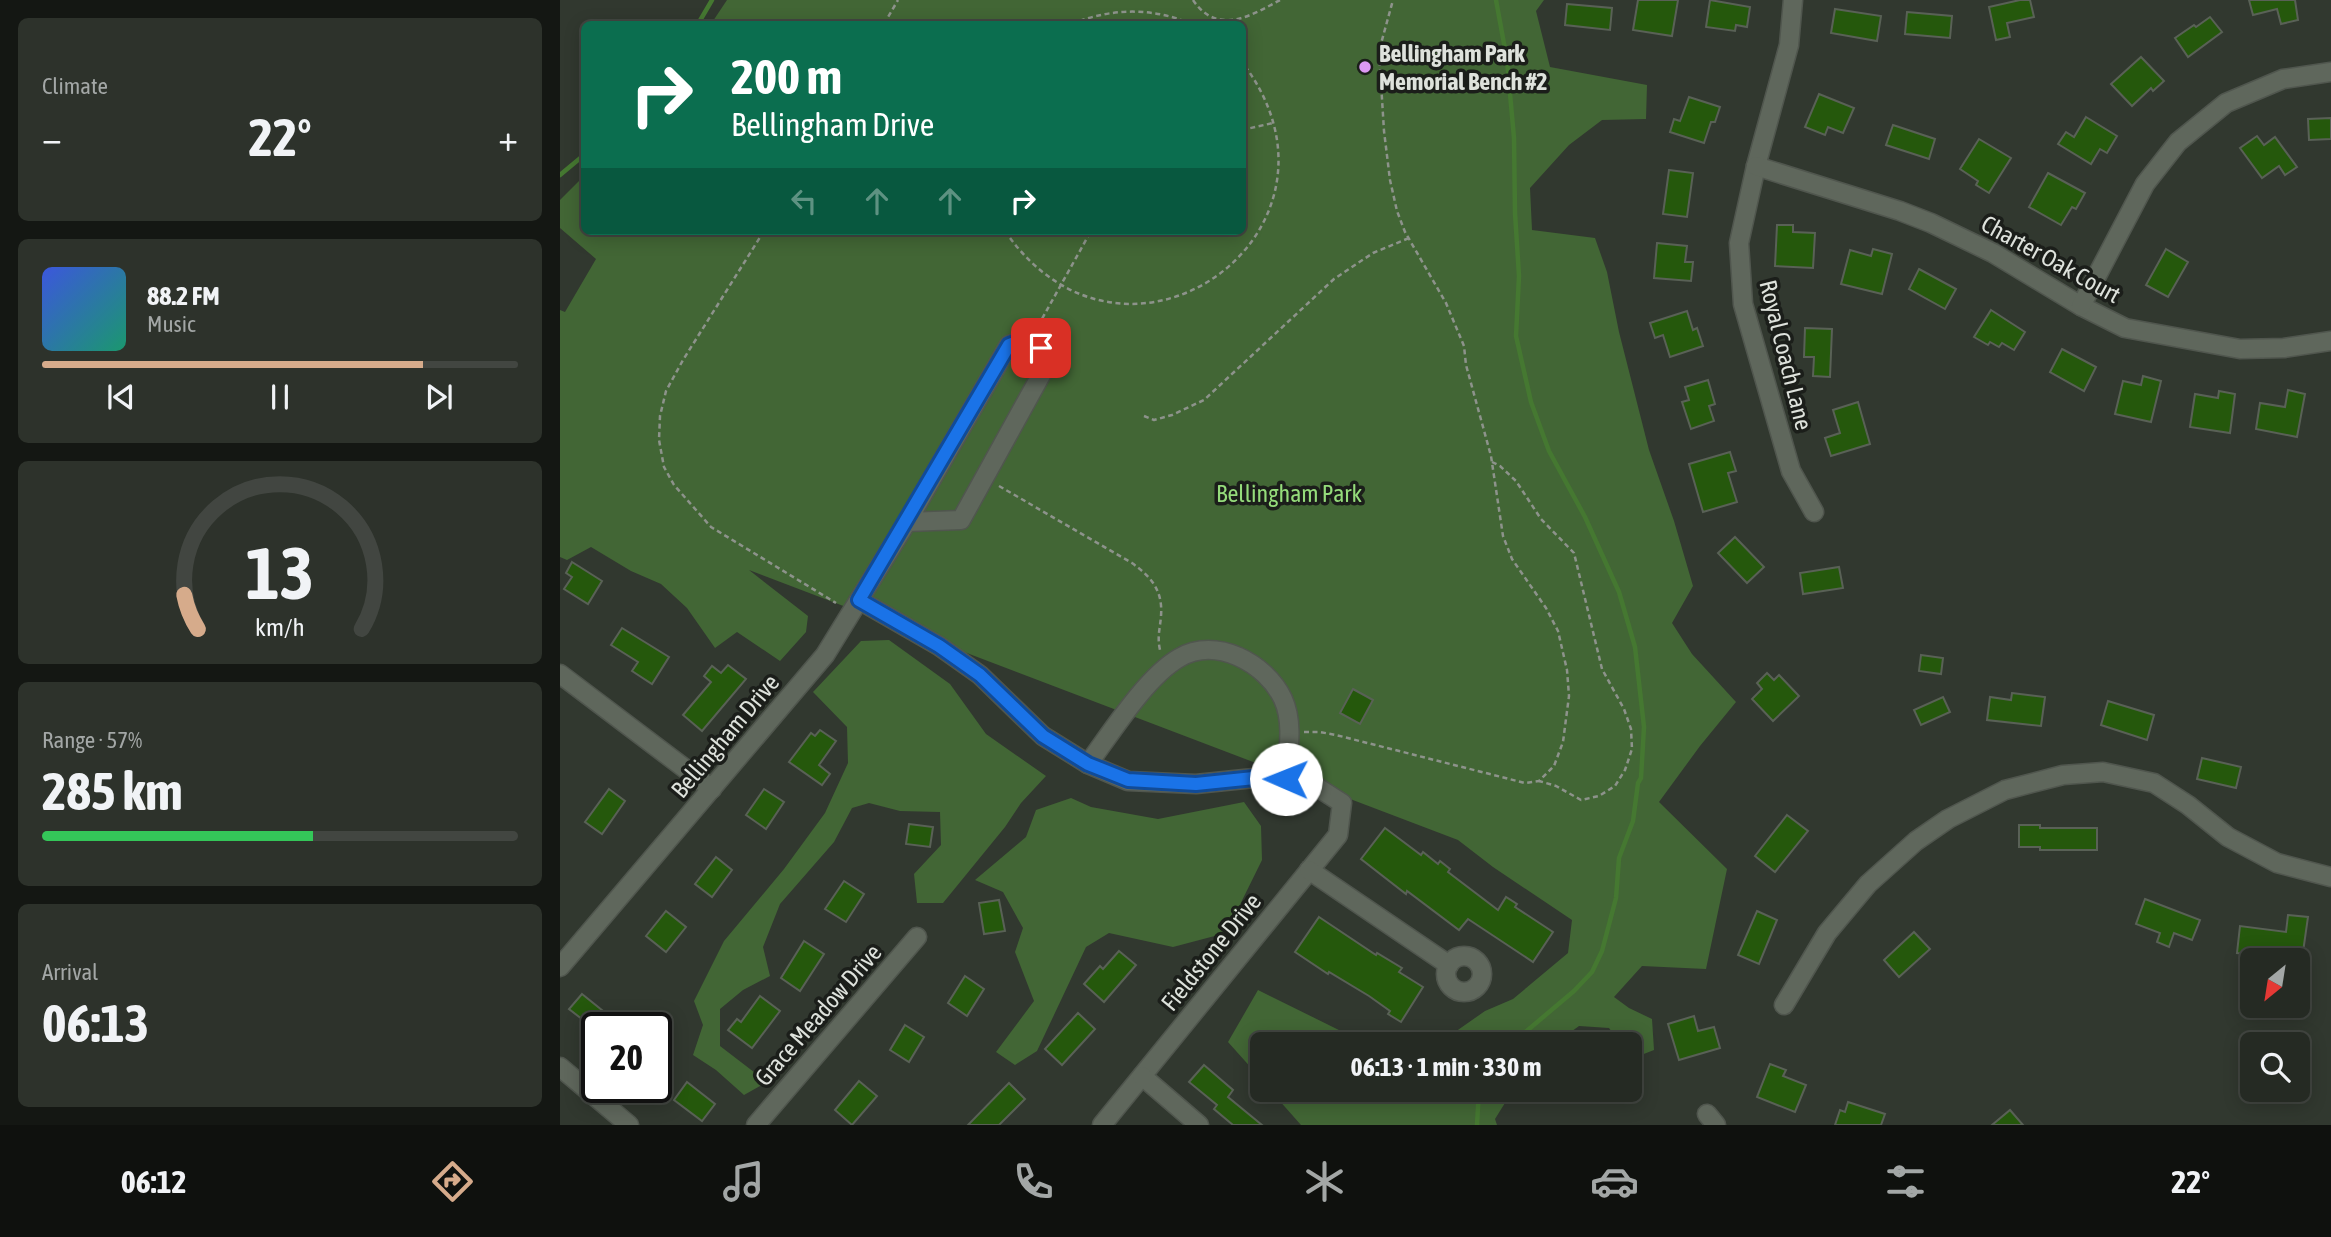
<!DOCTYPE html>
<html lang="en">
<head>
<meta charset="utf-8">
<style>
	:root { --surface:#252a23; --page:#2d322b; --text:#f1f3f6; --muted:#a3a7a6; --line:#424641; --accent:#d6ab8b }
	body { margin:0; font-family:"Asap Condensed",sans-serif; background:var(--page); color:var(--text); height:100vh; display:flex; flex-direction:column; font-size:26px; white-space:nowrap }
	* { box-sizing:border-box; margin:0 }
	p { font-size:23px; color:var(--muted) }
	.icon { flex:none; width:38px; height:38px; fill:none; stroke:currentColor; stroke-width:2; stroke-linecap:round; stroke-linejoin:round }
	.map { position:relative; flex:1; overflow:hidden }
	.side { display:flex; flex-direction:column; gap:18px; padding:18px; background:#141713; width:560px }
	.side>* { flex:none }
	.banner { position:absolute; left:21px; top:21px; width:665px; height:214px; border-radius:10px; box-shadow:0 4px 18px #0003,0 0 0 2px var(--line); background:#0b6e4f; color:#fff; overflow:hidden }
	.needle { width:46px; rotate:210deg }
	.tools { position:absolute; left:1680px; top:948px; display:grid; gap:14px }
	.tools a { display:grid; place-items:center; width:70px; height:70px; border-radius:10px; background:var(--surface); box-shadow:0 4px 18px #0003,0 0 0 2px var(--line); font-size:35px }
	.speed { position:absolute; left:21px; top:1012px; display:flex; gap:14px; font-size:35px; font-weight:700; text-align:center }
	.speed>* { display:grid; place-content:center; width:91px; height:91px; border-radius:50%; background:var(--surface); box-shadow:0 4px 18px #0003,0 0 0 2px var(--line); line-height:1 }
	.speed .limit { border:4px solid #111; border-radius:10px; background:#fff; color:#111 }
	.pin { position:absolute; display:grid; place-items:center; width:60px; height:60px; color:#fff; margin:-30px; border-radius:14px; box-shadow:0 4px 10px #0006 }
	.me { position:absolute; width:77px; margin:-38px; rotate:271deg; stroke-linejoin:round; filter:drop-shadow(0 0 5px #0008) }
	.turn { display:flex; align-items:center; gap:24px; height:147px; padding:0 35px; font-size:32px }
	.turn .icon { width:91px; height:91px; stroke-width:2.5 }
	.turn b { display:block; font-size:49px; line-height:60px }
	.lanes { display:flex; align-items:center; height:66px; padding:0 35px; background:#0003; justify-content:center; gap:35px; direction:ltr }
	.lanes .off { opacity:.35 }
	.big { font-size:52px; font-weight:700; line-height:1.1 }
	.side .tile { flex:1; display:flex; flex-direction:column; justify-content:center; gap:10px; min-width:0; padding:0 24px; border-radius:10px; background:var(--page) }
	.side .dial { align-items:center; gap:0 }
	.dial svg { height:182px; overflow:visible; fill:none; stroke:var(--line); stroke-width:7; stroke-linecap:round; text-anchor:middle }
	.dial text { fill:var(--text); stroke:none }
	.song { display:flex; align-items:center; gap:21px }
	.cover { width:84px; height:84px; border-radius:10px; background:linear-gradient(135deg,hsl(230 70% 55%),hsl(160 70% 35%)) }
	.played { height:7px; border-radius:4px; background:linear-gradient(90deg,var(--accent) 80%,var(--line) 80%) }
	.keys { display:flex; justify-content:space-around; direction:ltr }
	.heat { display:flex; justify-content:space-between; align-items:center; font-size:38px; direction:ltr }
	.charge { height:10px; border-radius:5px; background:linear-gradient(90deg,#34c759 57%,var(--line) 0) }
	.trip { position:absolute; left:690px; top:1032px; width:392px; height:70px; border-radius:10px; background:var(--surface); box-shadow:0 4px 18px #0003,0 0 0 2px var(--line); font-weight:700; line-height:70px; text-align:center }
	.tab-bar { display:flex; height:112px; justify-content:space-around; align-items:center; background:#0f110e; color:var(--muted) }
	.tab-bar .icon { width:49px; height:49px }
	.tab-bar .active { color:var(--accent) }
	.tab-bar b { font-size:32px; color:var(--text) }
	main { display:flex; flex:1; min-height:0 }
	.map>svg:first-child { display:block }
</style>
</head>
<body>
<main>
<section class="side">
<div class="tile"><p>Climate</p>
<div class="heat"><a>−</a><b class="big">22°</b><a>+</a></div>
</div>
<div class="tile">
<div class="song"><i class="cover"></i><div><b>88.2 FM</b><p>Music</p></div></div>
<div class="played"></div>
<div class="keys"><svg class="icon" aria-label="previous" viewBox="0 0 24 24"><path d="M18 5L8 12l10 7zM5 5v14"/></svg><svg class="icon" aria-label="pause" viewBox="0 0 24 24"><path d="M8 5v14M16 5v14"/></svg><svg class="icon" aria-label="next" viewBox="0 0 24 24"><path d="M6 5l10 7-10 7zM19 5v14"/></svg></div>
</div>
<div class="tile dial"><svg viewBox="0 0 100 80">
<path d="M14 69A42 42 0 1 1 86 69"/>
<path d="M14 69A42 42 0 0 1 8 54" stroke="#d6ab8b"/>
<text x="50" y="56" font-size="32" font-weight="700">13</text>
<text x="50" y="72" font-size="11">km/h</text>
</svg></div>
<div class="tile"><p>Range · 57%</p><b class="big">285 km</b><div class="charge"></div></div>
<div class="tile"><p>Arrival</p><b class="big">06:13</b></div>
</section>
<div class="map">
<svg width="1771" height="1125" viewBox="0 0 1771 1125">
	<rect width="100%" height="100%" fill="#31382f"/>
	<!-- green -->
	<g fill="#426635">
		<polygon points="167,0 984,0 976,11 990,67 1087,85 1086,119 1042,120 1009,145 970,188 972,230 1035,238 1047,272 1059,332 1089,450 1114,521 1133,586 1112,623 1132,654 1176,702 1140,746 1099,802 1167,869 1146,969 1082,966 1054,997 1069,1008 1092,1019 1094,1050 1071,1059 1069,1045 1061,1045 1049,1028 1019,1026 993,1045 883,1045 885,1039 925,1011 953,999 1008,953 1012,920 933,867 898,840 189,570 248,616 246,632 220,661 177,632 155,648 127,608 101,584 71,571 31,547 7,560 0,557 0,310 5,312 36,259 0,228 0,200 24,176 24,231 682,231 682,24 151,24"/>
		<polygon points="329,640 390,684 426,734 486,776 461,803 445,827 383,903 357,903 354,874 381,845 380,812 340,811 309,803 292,808 274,842 220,904 203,947 210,976 183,990 160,1009 160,1046 207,1082 184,1095 156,1070 133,1055 143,1025 134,1001 164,941 224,869 265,813 288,763 287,727 253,692 301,641"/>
		<polygon points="511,798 531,807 598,819 684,802 701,826 702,860 666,933 613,947 549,933 526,947 477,1051 455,1065 436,1052 474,1001 455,952 463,928 443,892 415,880 466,837 476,810"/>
		<polygon points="698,990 791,1036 815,1045 702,1045 702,1080 668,1042"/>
		<polygon points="710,1090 953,1090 935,1119 937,1125 741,1125"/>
	</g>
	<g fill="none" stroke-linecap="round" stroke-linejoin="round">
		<!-- stream -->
		<g stroke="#457831" stroke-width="4.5">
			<polyline points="936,0 947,60 954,138 955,213 959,276 956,336 971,402 989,451 1025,517 1059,592 1075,647 1084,727 1081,778 1078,783 1073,821 1059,858 1056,898 1042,951 1032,972 1014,991 950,1045"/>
			<polyline points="138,24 152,0"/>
			<polyline points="0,175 24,155"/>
			<polyline points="917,1125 919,1090"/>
		</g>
	</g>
	<!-- building -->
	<g fill="#25580c" stroke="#596156" stroke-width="2">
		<polygon points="1078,0 1118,0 1112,36 1073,30"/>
		<polygon points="1150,0 1190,7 1187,27 1176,25 1175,31 1146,27"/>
		<polygon points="1460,0 1470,0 1474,17 1447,23 1450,37 1436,40 1429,7"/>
		<polygon points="1689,0 1735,0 1738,20 1721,24 1717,9 1693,15"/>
		<polygon points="1007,4 1052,8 1050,30 1005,25"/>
		<polygon points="1275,9 1321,16 1317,41 1271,33"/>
		<polygon points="1347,12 1392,16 1390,38 1345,34"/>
		<polygon points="1650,17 1662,32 1628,57 1615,38 1634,25 1636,27"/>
		<polygon points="1581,57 1604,81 1593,91 1591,88 1572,106 1551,84"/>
		<polygon points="1259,94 1294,108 1283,133 1268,127 1265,135 1245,127"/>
		<polygon points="1129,97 1160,107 1155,122 1151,122 1144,143 1110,132 1114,119 1120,121"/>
		<polygon points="1526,117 1557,136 1547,153 1540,149 1531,164 1498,144 1506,132 1514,137"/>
		<polygon points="1771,118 1771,139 1749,140 1748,119"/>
		<polygon points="1333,125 1375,139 1369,159 1326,145"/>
		<polygon points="1697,136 1704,145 1715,137 1737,167 1725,175 1719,166 1702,178 1680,148"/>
		<polygon points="1419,139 1451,158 1429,193 1416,185 1418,181 1400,169"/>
		<polygon points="1109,170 1133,173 1127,217 1103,214"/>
		<polygon points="1488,173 1525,193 1516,209 1512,207 1501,225 1469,207"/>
		<polygon points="1217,225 1233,225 1233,232 1255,233 1253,268 1215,266"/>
		<polygon points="1097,243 1127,246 1125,262 1133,262 1131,281 1094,278"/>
		<polygon points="1313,249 1332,254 1322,294 1281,284 1290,250 1311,256"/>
		<polygon points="1606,249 1628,262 1608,297 1586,285"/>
		<polygon points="1359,269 1396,289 1385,309 1349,289"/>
		<polygon points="1431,310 1465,332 1454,350 1442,343 1439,347 1430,342 1428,345 1414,337"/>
		<polygon points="1127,311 1133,330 1137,328 1143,346 1110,357 1103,335 1095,338 1090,323"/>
		<polygon points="1245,328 1272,329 1270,377 1253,376 1254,357 1244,357"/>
		<polygon points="1502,349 1536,367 1524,391 1490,372"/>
		<polygon points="1583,376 1601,381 1591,422 1555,414 1563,381 1581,385"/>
		<polygon points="1148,380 1155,404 1149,406 1154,421 1131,429 1122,402 1129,400 1125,387"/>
		<polygon points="1728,390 1745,394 1737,437 1696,429 1700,403 1725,407"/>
		<polygon points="1659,391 1675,394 1670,433 1630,427 1635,394 1658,398"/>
		<polygon points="1298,402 1310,444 1271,456 1265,438 1280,433 1273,410"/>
		<polygon points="1170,452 1176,471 1168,473 1177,502 1143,512 1129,464"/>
		<polygon points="1175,537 1204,567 1187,583 1158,553"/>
		<polygon points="12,562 42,581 28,604 4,589 12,577 6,573"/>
		<polygon points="1279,567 1283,588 1243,594 1240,573"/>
		<polygon points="62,628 109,657 92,684 72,671 78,662 51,645"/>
		<polygon points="1361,655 1383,658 1381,674 1359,671"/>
		<polygon points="168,665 186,679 142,731 123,715 151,682 144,676 152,666 161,673"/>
		<polygon points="1207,673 1214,680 1219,675 1239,696 1213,721 1192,699 1202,689 1197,683"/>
		<polygon points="793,689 813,700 800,724 780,713"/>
		<polygon points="1452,693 1485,697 1481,726 1427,720 1430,697 1451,700"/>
		<polygon points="1383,697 1390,712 1361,725 1354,710"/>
		<polygon points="1548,701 1594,715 1587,740 1541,725"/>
		<polygon points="260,730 276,741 259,765 270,774 262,785 229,762 251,733 255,736"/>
		<polygon points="1642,758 1681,767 1676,788 1637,779"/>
		<polygon points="49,789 65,801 42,834 25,822"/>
		<polygon points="204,789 224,802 206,829 186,815"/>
		<polygon points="1227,815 1248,831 1215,872 1195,856"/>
		<polygon points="349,824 373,827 370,847 346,844"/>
		<polygon points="1459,825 1480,825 1480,828 1537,828 1537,850 1480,850 1480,847 1459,847"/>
		<polygon points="825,828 861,855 863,852 878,864 880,861 890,869 888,872 938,910 946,897 957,904 955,907 993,932 973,962 908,919 899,930 847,891 846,894 801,859"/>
		<polygon points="156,857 172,870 152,897 135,884"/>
		<polygon points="284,881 304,894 286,922 265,909"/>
		<polygon points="1585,899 1640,920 1632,940 1614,933 1609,947 1597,942 1600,933 1576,924"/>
		<polygon points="439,900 445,931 424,934 419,903"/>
		<polygon points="106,911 126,927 106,952 86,936"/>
		<polygon points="1197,911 1217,920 1199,964 1178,955"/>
		<polygon points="1728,915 1748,917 1743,952 1737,951 1735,961 1713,958 1713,961 1695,961 1696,955 1677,953 1680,926 1726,932"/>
		<polygon points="759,917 816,955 817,953 842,968 839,972 863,987 841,1022 828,1014 830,1011 809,996 769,972 768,974 735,952"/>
		<polygon points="1354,932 1370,949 1339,977 1324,960"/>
		<polygon points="244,941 264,954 240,991 221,978"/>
		<polygon points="559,951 576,965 544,1002 524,984 540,966 543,969"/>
		<polygon points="405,976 424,989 407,1016 388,1003"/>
		<polygon points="22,994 48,1015 36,1030 9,1009"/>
		<polygon points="200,996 220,1011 192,1048 168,1030 177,1019 181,1022"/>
		<polygon points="518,1013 535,1029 502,1065 485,1049"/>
		<polygon points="1134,1016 1138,1031 1154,1027 1160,1048 1119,1060 1108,1024"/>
		<polygon points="345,1025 364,1037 349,1062 330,1050"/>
		<polygon points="1210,1064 1226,1070 1223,1076 1246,1085 1235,1112 1197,1097"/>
		<polygon points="644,1065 673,1090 668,1097 702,1125 673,1125 654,1109 657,1105 629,1082"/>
		<polygon points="299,1081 317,1096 292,1125 275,1110"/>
		<polygon points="127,1082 155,1104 142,1121 114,1100"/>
		<polygon points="449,1083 465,1099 439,1125 408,1125"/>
		<polygon points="1288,1102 1325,1114 1321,1125 1275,1125 1280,1110 1285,1112"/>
		<polygon points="1450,1110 1463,1125 1432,1125"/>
	</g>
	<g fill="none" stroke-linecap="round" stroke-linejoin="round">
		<!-- minor casing -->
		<g stroke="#50564e" stroke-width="21">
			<g id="minor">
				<polyline points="1233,0 1229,45 1196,166 1179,243 1183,304 1231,471 1254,512"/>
				<polyline points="1196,166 1340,211 1371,223 1433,253 1521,306 1565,328 1680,349 1724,348 1771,341"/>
				<polyline points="1521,306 1585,184 1618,142 1666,103 1723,79 1771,72"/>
				<polyline points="299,600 379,646 420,675 483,736 528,764 568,781 636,784 713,776 754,785 782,803 778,835 542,1125"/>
				<polyline points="0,674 152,789"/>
				<path d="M528 764C551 733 586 677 619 658 656 636 706 663 723 699 734 723 728 753 726 779"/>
				<polyline points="749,870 889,965"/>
				<circle cx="904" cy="974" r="18"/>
				<polyline points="0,967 265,655 347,522 449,345 465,339 481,348 486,366 401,520 347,522"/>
				<polyline points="1224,1005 1267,933 1308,884 1356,841 1388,819 1445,790 1503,775 1543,772 1594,783 1628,805 1668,837 1717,863 1771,877"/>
				<polyline points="0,1067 69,1125"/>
				<polyline points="582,1076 639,1125"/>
				<polyline points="1147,1114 1156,1125"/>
				<polyline points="196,1125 357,937"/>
			</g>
		</g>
		<!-- path -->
		<g stroke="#8d938b" stroke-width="2.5" stroke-dasharray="5 3.5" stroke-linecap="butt">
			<path d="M633 0C657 36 691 16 720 0"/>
			<polyline points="324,24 338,0"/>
			<path d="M512 24C550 8 593 7 631 24"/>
			<polyline points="647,24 653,18"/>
			<polyline points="682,130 713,123"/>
			<polyline points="204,231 123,360 106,391 100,416 99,440 104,467 114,485 151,527 276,603"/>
			<path d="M445 231C566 407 811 230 682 62"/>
			<polyline points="478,326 531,231"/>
			<polyline points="584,416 594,420 612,415 644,400 774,279 813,253 849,238"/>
			<polyline points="932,462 940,466 956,481 981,519 1014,553 1042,669 1064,709 1071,729 1072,749 1065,770 1055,786 1039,796 1021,800 996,786 979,781"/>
			<path d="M439 486 572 563C591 577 603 590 601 616 600 629 597 637 600 650"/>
			<polyline points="744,732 760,732 776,735 965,783 979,781 994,766 1003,742 1009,696 1007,670 998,631 986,608 952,559 943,536 931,456 906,365 904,346 886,303 845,232 837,211 830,180 824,131 819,51 833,0"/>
		</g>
		<!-- minor -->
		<use href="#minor" stroke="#5f675c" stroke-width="18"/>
	</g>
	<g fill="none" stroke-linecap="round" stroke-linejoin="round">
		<!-- route casing -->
		<g stroke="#114b97" stroke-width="18">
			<polyline id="route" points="481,348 465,339 449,345 299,600 379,646 420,675 483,736 528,764 568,780 636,784 713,776 726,779"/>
		</g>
		<!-- route -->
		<use href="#route" stroke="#1a73e8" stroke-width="12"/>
	</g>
	<!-- markers -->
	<circle fill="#dd99f3" stroke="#1b1e1a" stroke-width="2.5" cx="805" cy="67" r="7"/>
	<g text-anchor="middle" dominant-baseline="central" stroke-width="7" stroke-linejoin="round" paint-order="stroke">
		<!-- poi labels -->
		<g font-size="24" font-weight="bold" fill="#dee2dc" stroke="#1b1e1a" text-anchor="start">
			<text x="819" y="53">Bellingham Park<tspan x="819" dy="28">Memorial Bench #2</tspan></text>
		</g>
		<!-- street labels -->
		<g font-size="24" fill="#dee2dc" stroke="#1b1e1a">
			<text transform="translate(1491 259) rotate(29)">Charter Oak Court</text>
			<text transform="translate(1226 355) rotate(76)">Royal Coach Lane</text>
			<text transform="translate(165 736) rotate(-50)">Bellingham Drive</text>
			<text transform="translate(651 952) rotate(-51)">Fieldstone Drive</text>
			<text transform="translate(258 1015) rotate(-49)">Grace Meadow Drive</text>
		</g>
		<!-- park labels -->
		<g font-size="24" fill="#95dc7b" stroke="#1b1e1a">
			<text x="729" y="493">Bellingham Park</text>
		</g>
	</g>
</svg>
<div class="tools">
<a><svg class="needle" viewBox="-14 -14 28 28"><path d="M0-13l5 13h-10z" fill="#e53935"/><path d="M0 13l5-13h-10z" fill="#a3a7a6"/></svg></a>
<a><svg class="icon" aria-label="search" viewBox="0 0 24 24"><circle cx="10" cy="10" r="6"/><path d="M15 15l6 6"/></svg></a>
</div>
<div class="speed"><div class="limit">20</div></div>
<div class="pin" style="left:481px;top:348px;background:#d93025"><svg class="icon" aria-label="arrive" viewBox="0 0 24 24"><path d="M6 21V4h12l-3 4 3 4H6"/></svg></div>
<svg class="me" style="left:726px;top:779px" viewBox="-20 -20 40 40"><circle r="19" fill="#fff"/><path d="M0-13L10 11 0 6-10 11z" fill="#1a73e8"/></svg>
<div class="trip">06:13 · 1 min · 330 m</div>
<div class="banner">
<div class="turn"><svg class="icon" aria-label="right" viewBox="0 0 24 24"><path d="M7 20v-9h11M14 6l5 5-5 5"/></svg><div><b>200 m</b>Bellingham Drive</div></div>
<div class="lanes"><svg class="icon off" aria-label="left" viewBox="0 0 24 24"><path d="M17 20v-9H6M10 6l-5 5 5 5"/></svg><svg class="icon off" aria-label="ahead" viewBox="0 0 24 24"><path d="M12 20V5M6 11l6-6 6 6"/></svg><svg class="icon off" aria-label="ahead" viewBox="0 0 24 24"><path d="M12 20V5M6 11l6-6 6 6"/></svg><svg class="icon" aria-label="right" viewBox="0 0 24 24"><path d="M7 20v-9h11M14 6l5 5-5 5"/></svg></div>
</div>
</div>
</main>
<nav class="tab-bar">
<b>06:12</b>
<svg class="icon active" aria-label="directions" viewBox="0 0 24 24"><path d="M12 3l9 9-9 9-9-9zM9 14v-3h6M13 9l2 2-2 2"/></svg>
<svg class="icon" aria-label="music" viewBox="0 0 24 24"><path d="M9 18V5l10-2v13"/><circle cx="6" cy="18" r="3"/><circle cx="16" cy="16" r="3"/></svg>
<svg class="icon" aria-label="phone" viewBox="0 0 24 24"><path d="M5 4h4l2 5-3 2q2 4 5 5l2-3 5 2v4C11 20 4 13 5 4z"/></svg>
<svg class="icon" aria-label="climate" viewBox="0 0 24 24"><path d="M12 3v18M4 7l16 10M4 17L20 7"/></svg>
<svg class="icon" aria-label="car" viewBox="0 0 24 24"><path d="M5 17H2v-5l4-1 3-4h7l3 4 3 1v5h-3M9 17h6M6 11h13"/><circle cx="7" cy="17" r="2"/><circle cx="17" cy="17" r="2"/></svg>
<svg class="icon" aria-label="filters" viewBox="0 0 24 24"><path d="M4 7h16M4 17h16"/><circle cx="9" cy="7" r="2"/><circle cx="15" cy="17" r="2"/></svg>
<b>22°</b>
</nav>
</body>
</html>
